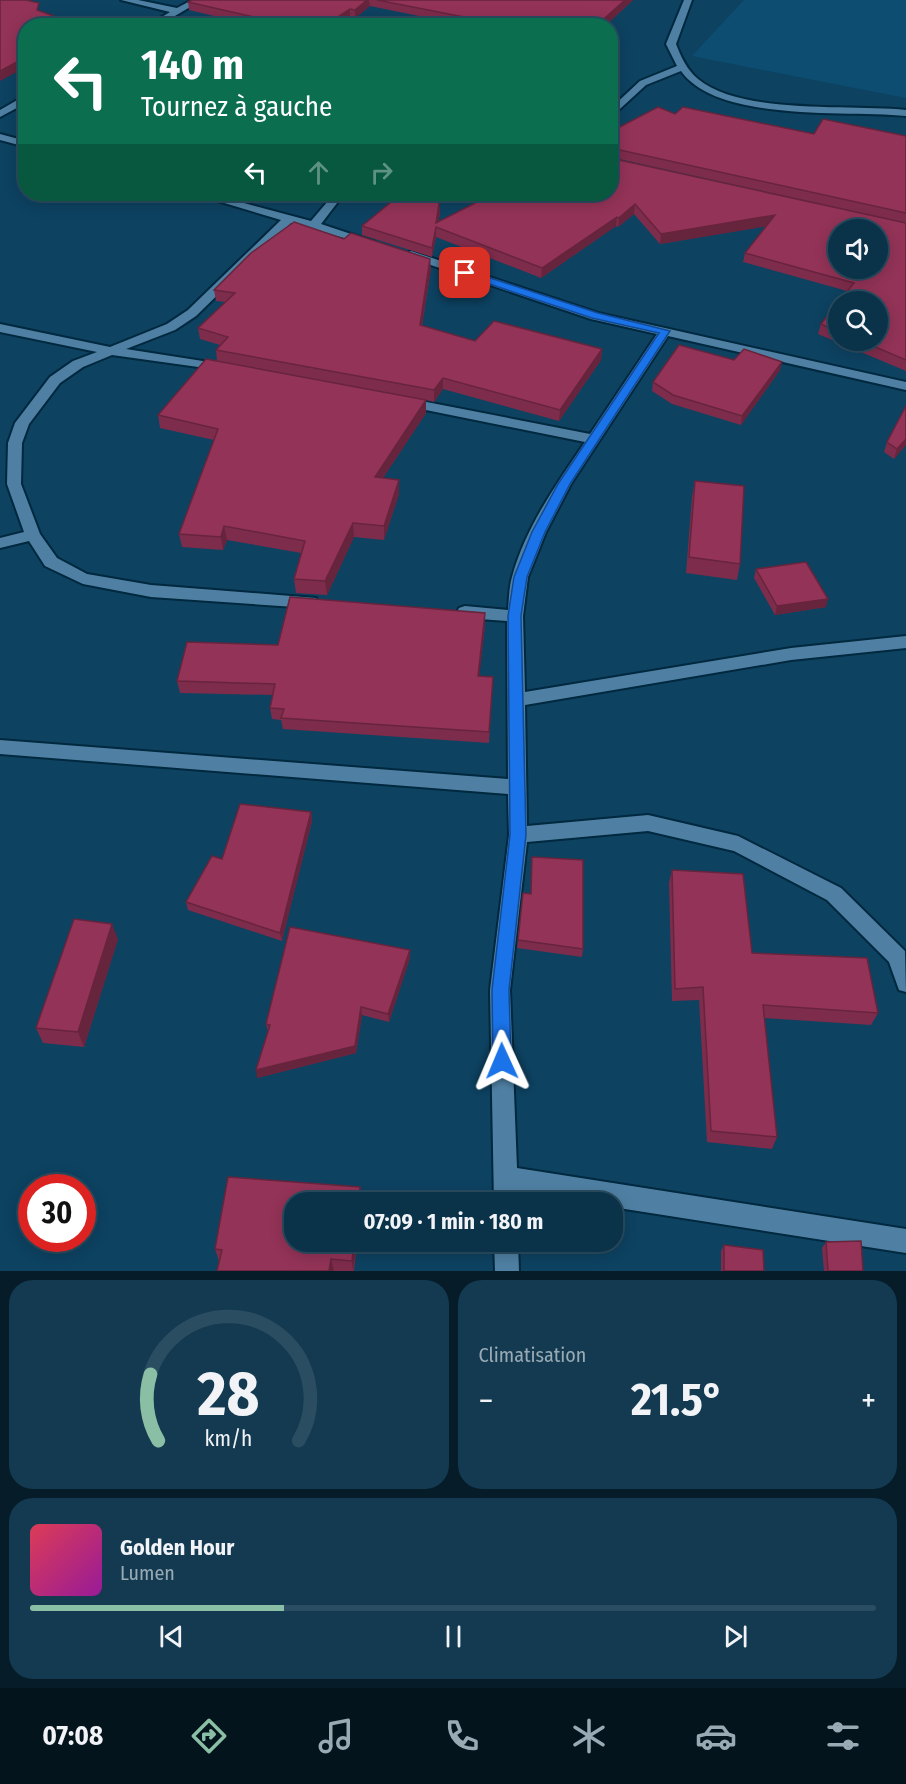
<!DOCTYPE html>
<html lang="fr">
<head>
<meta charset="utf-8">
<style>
	:root { --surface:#0a3249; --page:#133a50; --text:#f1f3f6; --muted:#99aab4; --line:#2a4d61; --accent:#8abfa5 }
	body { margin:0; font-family:"Fira Sans Condensed",sans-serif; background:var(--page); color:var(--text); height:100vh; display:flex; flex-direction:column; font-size:22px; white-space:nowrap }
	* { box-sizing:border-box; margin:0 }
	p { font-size:20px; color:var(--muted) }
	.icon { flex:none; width:33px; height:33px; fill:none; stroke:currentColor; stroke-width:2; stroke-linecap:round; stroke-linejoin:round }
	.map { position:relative; height:1271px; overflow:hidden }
	.details { display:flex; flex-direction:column; gap:9px; padding:9px; background:#061c28; flex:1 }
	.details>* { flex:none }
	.top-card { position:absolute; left:18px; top:18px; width:600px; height:183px; border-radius:24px; box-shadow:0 3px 15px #0003,0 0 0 2px var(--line); background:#0b6e4f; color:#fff; overflow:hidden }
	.buttons { position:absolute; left:828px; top:219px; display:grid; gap:12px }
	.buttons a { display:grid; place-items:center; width:60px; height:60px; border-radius:50%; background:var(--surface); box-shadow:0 3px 15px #0003,0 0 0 2px var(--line); font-size:30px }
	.speed { position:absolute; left:18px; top:1174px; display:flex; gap:12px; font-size:30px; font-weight:700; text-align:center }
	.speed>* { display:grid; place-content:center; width:78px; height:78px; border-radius:50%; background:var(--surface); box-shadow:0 3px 15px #0003,0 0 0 2px var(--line); line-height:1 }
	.speed .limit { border:9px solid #d22; background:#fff; color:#111 }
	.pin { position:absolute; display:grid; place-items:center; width:51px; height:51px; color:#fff; margin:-26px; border-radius:12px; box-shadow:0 3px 9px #0006 }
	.me { position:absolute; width:66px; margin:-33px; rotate:359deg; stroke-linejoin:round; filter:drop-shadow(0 0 4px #0008) }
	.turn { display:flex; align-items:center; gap:21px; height:126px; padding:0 24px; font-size:27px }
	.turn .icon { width:78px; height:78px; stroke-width:2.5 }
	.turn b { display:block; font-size:42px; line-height:51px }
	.lanes { display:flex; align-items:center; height:57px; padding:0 24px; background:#0003; justify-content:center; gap:30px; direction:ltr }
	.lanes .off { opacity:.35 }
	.big { font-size:45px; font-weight:700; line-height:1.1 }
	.details .widget { flex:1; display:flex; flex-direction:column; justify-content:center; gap:9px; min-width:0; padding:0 21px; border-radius:24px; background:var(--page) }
	.details .dial { align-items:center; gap:0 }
	.dial svg { height:156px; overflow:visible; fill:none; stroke:var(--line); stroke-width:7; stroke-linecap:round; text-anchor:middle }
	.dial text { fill:var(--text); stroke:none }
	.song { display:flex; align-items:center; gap:18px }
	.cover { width:72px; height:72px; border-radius:9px; background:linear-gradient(135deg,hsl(350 70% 55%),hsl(300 70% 35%)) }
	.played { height:6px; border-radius:3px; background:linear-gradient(90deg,var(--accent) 30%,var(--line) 30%) }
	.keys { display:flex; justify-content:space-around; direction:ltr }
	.heat { display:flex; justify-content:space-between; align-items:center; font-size:33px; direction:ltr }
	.details .tiles { flex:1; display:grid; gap:9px; grid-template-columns:1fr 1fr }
	.widget:last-child { grid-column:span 2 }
	.trip { position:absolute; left:284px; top:1192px; width:339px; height:60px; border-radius:24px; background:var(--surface); box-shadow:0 3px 15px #0003,0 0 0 2px var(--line); font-weight:700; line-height:60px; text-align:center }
	.dock { display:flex; height:96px; justify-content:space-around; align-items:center; background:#04141d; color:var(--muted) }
	.dock .icon { width:42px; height:42px }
	.dock .current { color:var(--accent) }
	.dock b { font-size:27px; color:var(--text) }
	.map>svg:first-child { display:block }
</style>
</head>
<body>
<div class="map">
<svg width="906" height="1271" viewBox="0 0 906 1271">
	<rect width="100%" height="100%" fill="#0d4261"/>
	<!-- built -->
	<polygon fill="#0d4d71" points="744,0 906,0 906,98 692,56"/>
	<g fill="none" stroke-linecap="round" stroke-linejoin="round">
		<!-- minor casing -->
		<g stroke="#00283f" stroke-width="4">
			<g id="minor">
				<polygon points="121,0 138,0 177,8 192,0 202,0 158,26 147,26 170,12"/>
				<path d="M684 0H692L676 44C681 57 687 70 698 79 741 115 850 104 906 110V116C847 110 718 123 681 71L646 85 610 118V109L640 81 677 66 666 44Z"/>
				<polygon points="26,95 26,103 0,117 0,110"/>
				<polygon points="0,134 26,141 26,147 0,140"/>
				<polygon points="194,194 210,194 311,221 334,194 344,194 321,224 375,242 369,245 291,223 196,316 175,330 126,349 222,364 229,368 227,371 112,355 83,367 60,383 29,424 22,443 21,484 40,534 57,558 87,574 151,585 316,598 318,602 316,606 310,608 151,597 83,584 45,566 29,541 0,548 0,538 24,532 7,484 8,443 15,423 50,377 73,361 97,352 0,332 0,324 110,347 167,324 188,310 281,220"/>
				<path d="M411 251 598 313 906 382V390L668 336 571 484 546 532 528 577 523 616 525 692 791 648 906 636V648L791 660 525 705 527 826 648 815 738 836 841 888 905 951 906 992 899 990 889 962 827 900 734 851 648 831 527 842 510 990 517 1168 906 1229V1253L612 1207V1203H590L517 1192 518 1203H494L490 990 509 835 508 794 0 754V740L508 779 507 621 465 618 459 616 457 612 459 608 465 606 508 610C509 599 509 587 512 577 525 528 557 483 585 442L406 406 399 402 406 398 590 434 657 334 591 319 407 257V253Z"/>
				<polygon points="494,1242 518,1242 519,1271 495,1271"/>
			</g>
		</g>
		<!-- minor -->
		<use href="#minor" fill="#4f80a3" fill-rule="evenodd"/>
	</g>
	<!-- wall -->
	<g fill="#7e2c4b">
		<polygon points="192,0 633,0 605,26 468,26 370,6 355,18 350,17 337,26 256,26 189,10 188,2"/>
		<polygon points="675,114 814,134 906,136 906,223 610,157 610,132"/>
		<polygon points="493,194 906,223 906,371 818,334 821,324 838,302 838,340 878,340 847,291 743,262 745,253 767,226 660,244 634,214 618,227 616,226 541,278 436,237 432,257 362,235 362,226 439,204 440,213 438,222"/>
		<polygon points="431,269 422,326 475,341 602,349 601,360 559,421 443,389 434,402 426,400 426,413 383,478 399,480 399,494 384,540 354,537 327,595 296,593 294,579 301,553 227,540 223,550 182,547 179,534 214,440 160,428 158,415 217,361 216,350 220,345 200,339 198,328 225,302 216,301 214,290"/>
		<polygon points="734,360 780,370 741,425 672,404 652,391 653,382"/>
		<polygon points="887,442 906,445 894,459 884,452"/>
		<polygon points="695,481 740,564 737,580 686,573 692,497"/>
		<polygon points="756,569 826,607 775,615 754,578"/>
		<polygon points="485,625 479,676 493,677 489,743 283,729 281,720 272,719 270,708 273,695 180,693 177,681 278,645"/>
		<polygon points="311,812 312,821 282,941 188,910 186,902 222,859"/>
		<polygon points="672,870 752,953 878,1013 871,1025 764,1018 777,1137 772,1149 707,1142 699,1000 672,1001 669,883"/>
		<polygon points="118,939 84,1047 43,1043 36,1028"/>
		<polygon points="518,940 583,949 582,957 517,948"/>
		<polygon points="410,958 389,1022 362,1015 356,1053 257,1078 268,1031 266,1024"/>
		<polygon points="360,1187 362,1200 354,1271 217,1271 219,1261 215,1249"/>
		<polygon points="826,1242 863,1271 824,1271 822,1248"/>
		<polygon points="724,1245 764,1271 721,1271 721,1251"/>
	</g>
	<!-- shaded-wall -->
	<g fill="#67243d">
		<polygon points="367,0 369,0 370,6 355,18 355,10"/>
		<polygon points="625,0 633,0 605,26 596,26"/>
		<polygon points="350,9 350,17 337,26 324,26"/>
		<polygon points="26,57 26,67 0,81 0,71"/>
		<polygon points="439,204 440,213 437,228 436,223"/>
		<polygon points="635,204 634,214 618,227 619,218"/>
		<polygon points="775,215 774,225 660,244 661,234"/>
		<polygon points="617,217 616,226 541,278 542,268"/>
		<polygon points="436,227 436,237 432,257 432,248"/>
		<polygon points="430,259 431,269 420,336 420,325"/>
		<polygon points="602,349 601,360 559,421 560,410"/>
		<polygon points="782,362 780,370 741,425 742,416"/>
		<polygon points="443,378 443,389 434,402 434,390"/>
		<polygon points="426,400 426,413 375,490 375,477"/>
		<polygon points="906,439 906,445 894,459 897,449"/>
		<polygon points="399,480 399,494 384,540 384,526"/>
		<polygon points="353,523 354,537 327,595 325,581"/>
		<polygon points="224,526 227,540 223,550 221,537"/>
		<polygon points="828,599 826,607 775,615 777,606"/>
		<polygon points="485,613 485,625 478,688 478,676"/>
		<polygon points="311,812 312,821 282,941 280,933"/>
		<polygon points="112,924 118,939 84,1047 78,1032"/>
		<polygon points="410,950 410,958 389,1022 388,1014"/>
		<polygon points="361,1007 362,1015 356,1053 257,1078 256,1070"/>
		<polygon points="360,1187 362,1200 362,1203 358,1203"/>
		<polygon points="354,1242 357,1242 353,1271 352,1261"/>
		<polygon points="331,1259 334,1271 329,1271"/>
	</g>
	<!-- building -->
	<g fill="#933357" stroke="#67243d" stroke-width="1.5" fill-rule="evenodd">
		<polygon points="0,0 26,0 39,3 37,10 81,26 26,26 26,57 0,71"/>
		<polygon points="192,0 367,0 355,10 350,9 324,26 293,26 188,2"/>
		<polygon points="377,0 625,0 596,26 510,26"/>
		<polygon points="658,107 675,114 683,107 814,134 823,119 906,136 906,213 611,148 610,149 610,132"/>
		<path d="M610 158 906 223V360L859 340H878V302H839L854 283 745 253 775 215 661 234 635 204 619 218 617 217 542 268 436 227 432 248 362 226 401 194H432L439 204 436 223 493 194H610ZM838 230H878V268H838Z"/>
		<polygon points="294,222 344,239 351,233 430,259 420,325 475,341 494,321 602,349 560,410 443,378 434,390 216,350 228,337 198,328 235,293 214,290 251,253"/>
		<polygon points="838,302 838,332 821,324"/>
		<polygon points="679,345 734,360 744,349 782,362 742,416 673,395 653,382"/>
		<polygon points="206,359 426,400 375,477 399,480 384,526 353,523 325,581 294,579 305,541 224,526 221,537 179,534 218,429 158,415"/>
		<polygon points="906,406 906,439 897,449 887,442"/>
		<polygon points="695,481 744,486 740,564 689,557"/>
		<polygon points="806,562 828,599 777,606 756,569"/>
		<polygon points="290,597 485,613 478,676 493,677 489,732 281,718 284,709 270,708 275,684 177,681 187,642 278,645"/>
		<polygon points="240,804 311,812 280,933 186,902 212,856 222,859"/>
		<polygon points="532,857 583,860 583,949 518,940 523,893 531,894"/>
		<polygon points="672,870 743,874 752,953 867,958 878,1013 763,1005 777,1137 711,1131 703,987 675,989"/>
		<polygon points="74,919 112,924 78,1032 36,1028"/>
		<polygon points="290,927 410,950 388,1014 361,1007 355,1046 256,1070 270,1025 266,1024"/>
		<polygon points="228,1177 360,1187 358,1203 294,1203 294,1242 354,1242 352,1261 331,1259 329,1271 217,1271 222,1250 215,1249"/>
		<polygon points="861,1241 863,1271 828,1271 826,1242"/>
		<polygon points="724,1245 763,1250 764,1271 724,1271"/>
	</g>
	<!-- route -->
	<polygon fill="#1a73e8" stroke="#114b97" stroke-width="1.5" points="462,271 469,271 598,313 670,331 570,484 545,532 527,577 521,616 526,835 509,990 511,1061 509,1067 502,1069 496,1067 493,1061 492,990 510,835 508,616 514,577 532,532 558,484 659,333 592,318 462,275"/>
</svg>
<div class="buttons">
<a><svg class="icon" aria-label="sound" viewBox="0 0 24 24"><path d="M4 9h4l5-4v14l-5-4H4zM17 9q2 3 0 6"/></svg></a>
<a><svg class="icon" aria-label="search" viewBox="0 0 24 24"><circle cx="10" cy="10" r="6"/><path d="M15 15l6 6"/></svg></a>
</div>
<div class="speed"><div class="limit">30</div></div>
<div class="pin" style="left:465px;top:273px;background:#d93025"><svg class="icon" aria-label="arrive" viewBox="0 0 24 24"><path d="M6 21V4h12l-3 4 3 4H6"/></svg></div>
<svg class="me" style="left:502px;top:1061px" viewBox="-20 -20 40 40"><path d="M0-17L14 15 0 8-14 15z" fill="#1a73e8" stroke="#fff" stroke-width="4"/></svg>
<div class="trip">07:09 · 1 min · 180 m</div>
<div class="top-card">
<div class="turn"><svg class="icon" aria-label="left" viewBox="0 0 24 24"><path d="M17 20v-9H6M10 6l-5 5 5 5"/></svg><div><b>140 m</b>Tournez à gauche</div></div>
<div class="lanes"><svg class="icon" aria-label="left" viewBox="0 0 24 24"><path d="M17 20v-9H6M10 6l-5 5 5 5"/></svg><svg class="icon off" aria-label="ahead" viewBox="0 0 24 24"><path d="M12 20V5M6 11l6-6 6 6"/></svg><svg class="icon off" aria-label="right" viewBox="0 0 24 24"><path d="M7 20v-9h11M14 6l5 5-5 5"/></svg></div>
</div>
</div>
<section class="details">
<div class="tiles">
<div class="widget dial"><svg viewBox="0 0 100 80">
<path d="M14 69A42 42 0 1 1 86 69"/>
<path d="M14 69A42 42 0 0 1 10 35" stroke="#8abfa5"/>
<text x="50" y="56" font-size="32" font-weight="700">28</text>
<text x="50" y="72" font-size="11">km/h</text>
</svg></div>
<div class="widget"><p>Climatisation</p>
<div class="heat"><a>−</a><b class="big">21.5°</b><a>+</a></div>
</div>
<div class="widget">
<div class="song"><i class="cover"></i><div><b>Golden Hour</b><p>Lumen</p></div></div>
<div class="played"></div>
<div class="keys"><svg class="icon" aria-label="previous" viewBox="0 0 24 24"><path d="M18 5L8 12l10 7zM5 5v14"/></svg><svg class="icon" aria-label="pause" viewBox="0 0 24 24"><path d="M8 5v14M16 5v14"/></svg><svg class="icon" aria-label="next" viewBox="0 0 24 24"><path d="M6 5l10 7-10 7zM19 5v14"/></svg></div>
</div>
</div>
</section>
<nav class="dock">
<b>07:08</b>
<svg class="icon current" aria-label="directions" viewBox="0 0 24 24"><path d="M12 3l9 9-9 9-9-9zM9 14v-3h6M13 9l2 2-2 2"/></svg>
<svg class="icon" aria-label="music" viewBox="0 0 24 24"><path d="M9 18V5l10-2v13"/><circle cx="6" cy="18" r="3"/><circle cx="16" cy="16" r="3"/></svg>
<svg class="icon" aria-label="phone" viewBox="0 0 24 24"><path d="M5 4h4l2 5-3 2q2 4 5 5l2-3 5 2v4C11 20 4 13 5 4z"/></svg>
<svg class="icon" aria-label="climate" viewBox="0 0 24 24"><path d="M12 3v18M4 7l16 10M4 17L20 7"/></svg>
<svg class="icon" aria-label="car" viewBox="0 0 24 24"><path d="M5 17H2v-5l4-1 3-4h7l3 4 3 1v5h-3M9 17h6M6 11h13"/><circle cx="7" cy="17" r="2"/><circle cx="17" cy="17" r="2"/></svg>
<svg class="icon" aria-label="filters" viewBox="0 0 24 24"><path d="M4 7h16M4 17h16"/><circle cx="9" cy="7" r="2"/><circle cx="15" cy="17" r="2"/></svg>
</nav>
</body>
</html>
